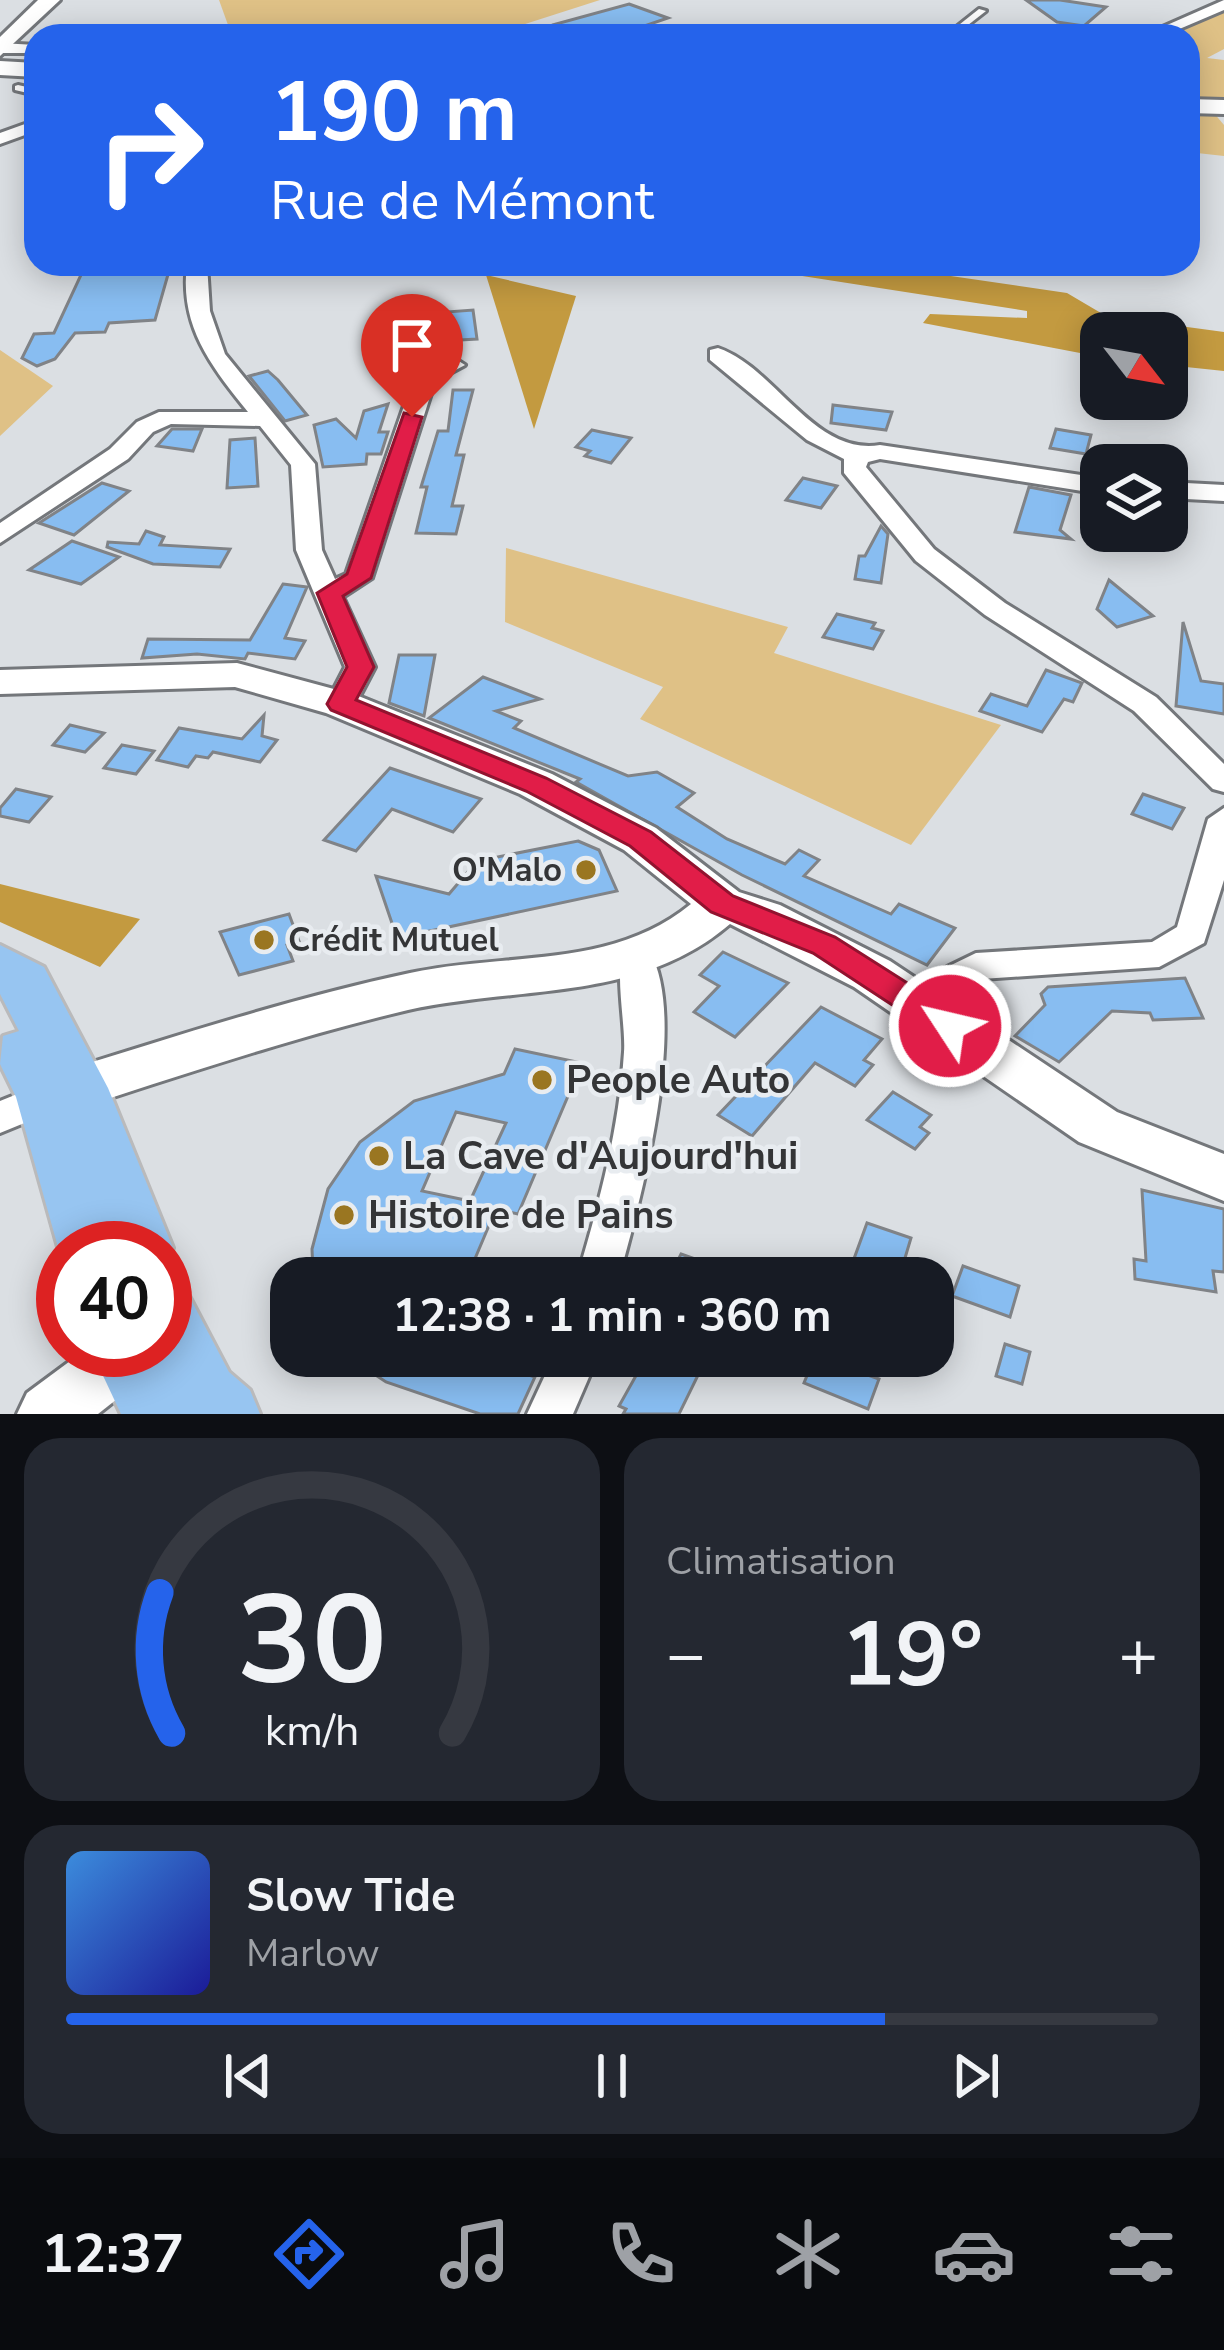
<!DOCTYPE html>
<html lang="fr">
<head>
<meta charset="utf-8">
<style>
	:root { --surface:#171b24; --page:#242831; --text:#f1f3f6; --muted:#9ea1a6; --line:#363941; --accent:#2563eb }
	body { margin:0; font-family:"Nunito Sans",sans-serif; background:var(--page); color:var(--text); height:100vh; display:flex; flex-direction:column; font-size:45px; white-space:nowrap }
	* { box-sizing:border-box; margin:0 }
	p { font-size:39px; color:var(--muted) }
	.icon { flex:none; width:66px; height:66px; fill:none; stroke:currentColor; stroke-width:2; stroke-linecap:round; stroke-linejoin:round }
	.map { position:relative; height:1414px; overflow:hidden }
	.details { display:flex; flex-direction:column; gap:24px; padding:24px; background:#0d0f14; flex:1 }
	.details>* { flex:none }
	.banner { position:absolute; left:24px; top:24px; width:1176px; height:252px; border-radius:36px; box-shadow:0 6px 30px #0003; background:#2563eb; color:#fff; overflow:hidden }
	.needle { width:78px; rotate:121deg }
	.fabs { position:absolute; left:1080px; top:312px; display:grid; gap:24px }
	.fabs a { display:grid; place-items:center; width:108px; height:108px; border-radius:24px; background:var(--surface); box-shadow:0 6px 30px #0003; font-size:60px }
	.speed { position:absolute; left:36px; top:1221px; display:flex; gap:24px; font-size:60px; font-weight:700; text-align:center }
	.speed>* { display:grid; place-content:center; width:156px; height:156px; border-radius:50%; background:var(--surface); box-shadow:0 6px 30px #0003; line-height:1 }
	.speed .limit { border:18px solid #d22; background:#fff; color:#111 }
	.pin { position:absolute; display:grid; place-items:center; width:102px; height:102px; color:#fff; margin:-123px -51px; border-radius:50% 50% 50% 0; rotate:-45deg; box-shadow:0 0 12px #0007 }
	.pin .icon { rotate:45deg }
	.me { position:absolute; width:132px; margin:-66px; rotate:305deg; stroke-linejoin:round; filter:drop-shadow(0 0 9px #0008) }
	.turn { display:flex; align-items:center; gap:42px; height:252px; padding:0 48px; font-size:54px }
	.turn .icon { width:156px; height:156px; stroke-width:2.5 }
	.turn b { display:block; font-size:84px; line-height:102px }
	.big { font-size:90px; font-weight:700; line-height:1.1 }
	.details .tile { flex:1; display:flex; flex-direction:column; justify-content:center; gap:18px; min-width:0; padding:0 42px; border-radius:36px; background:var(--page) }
	.details .dial { align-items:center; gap:0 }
	.dial svg { height:312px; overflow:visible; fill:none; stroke:var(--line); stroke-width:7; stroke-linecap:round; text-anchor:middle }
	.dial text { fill:var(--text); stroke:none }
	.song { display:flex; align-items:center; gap:36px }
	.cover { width:144px; height:144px; border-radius:18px; background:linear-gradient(135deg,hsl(210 70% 55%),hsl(240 70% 35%)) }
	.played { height:12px; border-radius:6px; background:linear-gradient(90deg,var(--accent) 75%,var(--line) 75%) }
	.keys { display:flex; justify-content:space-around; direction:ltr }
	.heat { display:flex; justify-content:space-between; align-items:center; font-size:66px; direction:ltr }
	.details .tiles { flex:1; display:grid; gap:24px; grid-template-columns:1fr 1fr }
	.tile:last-child { grid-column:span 2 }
	.trip { position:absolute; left:270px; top:1257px; width:684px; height:120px; border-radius:36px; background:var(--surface); box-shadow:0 6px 30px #0003; font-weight:700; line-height:120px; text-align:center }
	.dock { display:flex; height:192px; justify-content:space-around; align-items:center; background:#090b0e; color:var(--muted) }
	.dock .icon { width:84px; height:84px }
	.dock .selected { color:var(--accent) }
	.dock b { font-size:54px; color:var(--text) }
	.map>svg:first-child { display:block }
</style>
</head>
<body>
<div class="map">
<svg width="1224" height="1414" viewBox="0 0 1224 1414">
	<rect width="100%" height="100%" fill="#dbdfe3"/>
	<!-- green -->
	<g fill="#dfc186">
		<polygon points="219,0 600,0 488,36 232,36"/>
		<polygon points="1224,10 1224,49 1207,58 1224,60 1224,107 1188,106 1188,36 1163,36"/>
		<polygon points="1188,112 1213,112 1224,125 1224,156 1188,152"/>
		<polygon points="0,350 53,386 0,436"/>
		<polygon points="506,548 788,627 774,653 1001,725 911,845 640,719 663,687 505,622"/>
	</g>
	<!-- forest -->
	<g fill="#c39a40">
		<polygon points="725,264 868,264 1067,293 1106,316 1224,332 1224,371 1167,365 1167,333 1101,333 1101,357 923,323 930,314 1027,318 1027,311"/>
		<polygon points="486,275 576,296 534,429"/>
		<polygon points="0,884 140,919 100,967 0,922"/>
	</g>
	<!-- building -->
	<g fill="#88bdf1" stroke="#808387" stroke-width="3" fill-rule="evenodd">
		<polygon points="1026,0 1060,0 1106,7 1084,26 1057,22"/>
		<polygon points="629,4 668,18 615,36 586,36 556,24"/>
		<polygon points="86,264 169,271 155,320 109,323 105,332 75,333 55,359 37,366 22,358 34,334 54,333"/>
		<polygon points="473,310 477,339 442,341 439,320 448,320 446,312"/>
		<polygon points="422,335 418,365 394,365 398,336"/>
		<polygon points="268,371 278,380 307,415 285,421 249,376"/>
		<polygon points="453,390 473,390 456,455 464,455 452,506 463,506 456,534 416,533 427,487 421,487 438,431 448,431"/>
		<polygon points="388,404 379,432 388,432 381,454 367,454 366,464 323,467 314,425 336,419 356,438 364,411"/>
		<polygon points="833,405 892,412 886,430 831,423"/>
		<polygon points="172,429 202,429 193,451 157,446"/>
		<polygon points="1056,429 1091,435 1086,454 1050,448"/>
		<polygon points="592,430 601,432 631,438 611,463 585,456 590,451 576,447"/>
		<polygon points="255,438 258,486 227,488 230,440"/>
		<polygon points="803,478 837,486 821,508 786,500"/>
		<polygon points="102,483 129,491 74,535 39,523"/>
		<polygon points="1029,487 1071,495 1060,530 1071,539 1015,532"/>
		<polygon points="881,526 888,534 881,583 855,579 859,556 865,556"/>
		<polygon points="146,531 164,537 160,545 230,549 220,567 153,564 107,547 108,542 139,544"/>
		<polygon points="72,541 119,557 81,584 29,570"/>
		<polygon points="1109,580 1153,616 1117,627 1097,609"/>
		<polygon points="283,584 307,587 285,638 305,641 295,659 248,653 245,659 197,654 142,658 148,639 250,640"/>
		<polygon points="837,614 875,623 872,628 883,631 873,649 823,637"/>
		<polygon points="1183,622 1201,681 1224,684 1224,714 1176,706"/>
		<polygon points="399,655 435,655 424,716 389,703"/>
		<polygon points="1046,670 1082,683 1073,702 1064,699 1042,732 980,711 991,694 1027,706"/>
		<polygon points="483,677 540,699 496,711 521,721 514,728 628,776 657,772 694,793 677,807 727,839 785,864 799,850 819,860 804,876 891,914 899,904 955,928 927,965 742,875 576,782 580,779 429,718"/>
		<polygon points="264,715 262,736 277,740 260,762 213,752 208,758 196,756 188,767 157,760 179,728 242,739"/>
		<polygon points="70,725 104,733 85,752 53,745"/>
		<polygon points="122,745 154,751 136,774 104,768"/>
		<polygon points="390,768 481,799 453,832 392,809 356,851 324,840"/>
		<polygon points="16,789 51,797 29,822 0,816 0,808"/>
		<polygon points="1143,794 1184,808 1172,829 1132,814"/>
		<polygon points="578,841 599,850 617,891 397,938 376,876 449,894 477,861"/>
		<polygon points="289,914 299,941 287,945 293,961 239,975 220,932"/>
		<polygon points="723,952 788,983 735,1037 694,1012 719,986 700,975"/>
		<polygon points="1185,978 1203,1018 1153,1020 1150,1013 1112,1011 1059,1062 1015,1036 1045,1005 1041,994 1048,987"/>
		<polygon points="821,1007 882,1039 864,1060 873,1065 855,1086 815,1063 752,1136 718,1115"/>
		<path d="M515 1049 582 1063 518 1214 496 1209 474 1261 512 1272 511 1278H323L313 1272 312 1249 328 1189 360 1142 414 1101 504 1074ZM456 1112 506 1123 470 1201 422 1191Z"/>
		<polygon points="893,1092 931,1115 920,1127 929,1133 915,1149 867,1120"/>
		<polygon points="1142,1190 1224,1209 1224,1272 1213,1271 1216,1292 1135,1279 1134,1259 1146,1261"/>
		<polygon points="867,1223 911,1238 899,1278 851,1267"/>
		<polygon points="681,1254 740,1275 740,1278 669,1278"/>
		<polygon points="963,1266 1019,1286 1010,1317 952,1296"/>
		<polygon points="1005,1344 1030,1352 1022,1384 996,1376"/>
		<polygon points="383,1356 473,1356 535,1377 518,1414 480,1414 386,1382 374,1374"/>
		<polygon points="647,1356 688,1356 704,1363 679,1414 623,1414 626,1409 619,1406"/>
		<polygon points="815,1356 879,1379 868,1409 804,1383"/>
	</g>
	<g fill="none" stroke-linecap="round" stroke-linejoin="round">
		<!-- lane casing -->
		<g stroke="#74777b" stroke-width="6">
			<g id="lane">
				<polygon points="979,9 986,11 954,36 945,36"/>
				<polygon points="18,85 36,89 36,95 15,90 15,86"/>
			</g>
		</g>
		<!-- street casing -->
		<g stroke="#74777b" stroke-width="6">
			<g id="street">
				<polygon points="1224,0 1224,10 1163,36 1142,36"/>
				<polygon points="0,43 36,45 36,53 0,53"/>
				<polygon points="36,120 36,131 0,144 0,133"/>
				<path d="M187 264H207L210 311 225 354 315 464 322 550 335 579 346 574 414 377 454 358 465 365 435 381 372 578 343 597 375 667 352 711 341 713 326 704 345 667 296 550 291 465 260 426 171 424 153 432 128 459 0 543V523L110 449 137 422 159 412H248C211 366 179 326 187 264Z"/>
				<path d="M718 348C775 367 813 456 880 445L1101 478V494L880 459 868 462 866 467 934 549 1005 603 1156 697 1224 764V792L1213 789 1134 711 985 615 916 561 844 473V459L807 440 710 360V350Z"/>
				<polygon points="1167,482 1224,485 1224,501 1167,498"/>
				<polygon points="1224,808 1224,880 1204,943 1159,967 982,979 926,1010 913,1013 900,1010 895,1000 900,990 976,953 1152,942 1177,927 1208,819"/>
				<path d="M637 948 650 952C689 1022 640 1203 619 1278H577C599 1204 619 1130 624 1052 626 1027 614 970 624 952Z"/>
				<polygon points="47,1082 61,1086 66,1097 61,1108 0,1133 0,1101"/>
				<polygon points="554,1356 598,1356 573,1414 527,1414"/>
			</g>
		</g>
		<!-- secondary casing -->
		<g stroke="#74777b" stroke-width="6">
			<g id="secondary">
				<polygon points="38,0 60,0 0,56 0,37"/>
				<polygon points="0,61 36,63 36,77 0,75"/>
				<polygon points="1188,99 1224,100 1224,114 1188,113"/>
				<path d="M237 663 356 695 552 774 656 828 739 892 780 905 890 961 1117 1112 1224 1154V1201L1079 1142 854 987 730 924C638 1003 519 985 408 1010 286 1039 167 1080 48 1118L29 1112 21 1097 29 1082 48 1076C167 1039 288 999 410 973 505 952 611 970 691 904L624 850 520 794 326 713 235 687 0 694V670Z"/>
				<polygon points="85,1350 164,1350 155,1369 98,1414 17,1414 27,1393"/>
			</g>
		</g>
		<!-- primary casing -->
		<g stroke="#bababb" stroke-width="6">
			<g id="primary">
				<polygon points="0,945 44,967 108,1088 173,1248 165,1265 165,1248 63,1248 63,1265 16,1097 0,1064 3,1036 19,1031 0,994"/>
				<polygon points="165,1288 189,1296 229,1372 250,1390 260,1414 121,1414 91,1350 165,1350"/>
			</g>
		</g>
		<!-- lane -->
		<use href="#lane" fill="#fff" fill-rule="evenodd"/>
		<!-- street -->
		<use href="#street" fill="#fff" fill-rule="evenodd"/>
		<!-- secondary -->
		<use href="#secondary" fill="#fff" fill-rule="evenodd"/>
		<!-- primary -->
		<use href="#primary" fill="#97c5f1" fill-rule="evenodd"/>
	</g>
	<!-- route -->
	<polygon fill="#e11d48" stroke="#92132f" stroke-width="3" points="404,413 422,417 371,578 343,596 374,667 356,700 546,778 651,832 733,896 835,937 961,1017 966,1026 961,1035 938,1035 813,953 711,912 630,846 526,791 331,710 327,704 347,667 317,593 347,574"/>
	<!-- markers -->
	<g fill="#9a7621" stroke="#e8ecf0" stroke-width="4.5">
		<circle cx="586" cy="870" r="12"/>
		<circle cx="264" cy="940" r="12"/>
		<circle cx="542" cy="1080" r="12"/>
		<circle cx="379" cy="1156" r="12"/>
		<circle cx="344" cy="1215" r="12"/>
	</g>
	<g text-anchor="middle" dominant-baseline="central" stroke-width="9" stroke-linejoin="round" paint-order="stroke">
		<!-- poi labels -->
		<g font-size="33" font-weight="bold" fill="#343537" stroke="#e8ecf0" text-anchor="end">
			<text x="562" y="870">O'Malo</text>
			<text x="288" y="940" text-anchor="start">Crédit Mutuel</text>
		</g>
		<!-- near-poi labels -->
		<g font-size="39" font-weight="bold" fill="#343537" stroke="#e8ecf0" text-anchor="start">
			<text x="566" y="1080">People Auto</text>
			<text x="403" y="1156">La Cave d'Aujourd'hui</text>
			<text x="368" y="1215">Histoire de Pains</text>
		</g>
	</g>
</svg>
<div class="fabs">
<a><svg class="needle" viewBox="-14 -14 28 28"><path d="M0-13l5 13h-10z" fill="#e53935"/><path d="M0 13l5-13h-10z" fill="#9ea1a6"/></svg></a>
<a><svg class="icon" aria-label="layers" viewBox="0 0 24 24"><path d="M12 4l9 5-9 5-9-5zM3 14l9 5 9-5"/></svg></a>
</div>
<div class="speed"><div class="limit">40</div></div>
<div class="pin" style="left:412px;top:417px;background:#d93025"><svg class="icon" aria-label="arrive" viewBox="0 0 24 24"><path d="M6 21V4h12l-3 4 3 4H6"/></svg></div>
<svg class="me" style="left:950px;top:1026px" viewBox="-20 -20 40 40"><circle r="17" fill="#e11d48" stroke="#fff" stroke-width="3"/><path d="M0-11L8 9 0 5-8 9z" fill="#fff"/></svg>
<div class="trip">12:38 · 1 min · 360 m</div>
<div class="banner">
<div class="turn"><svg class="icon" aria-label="right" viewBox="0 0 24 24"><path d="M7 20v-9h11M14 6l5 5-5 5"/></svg><div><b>190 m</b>Rue de Mémont</div></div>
</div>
</div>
<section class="details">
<div class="tiles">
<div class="tile dial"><svg viewBox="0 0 100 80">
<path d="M14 69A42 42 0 1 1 86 69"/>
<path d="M14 69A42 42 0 0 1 11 33" stroke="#2563eb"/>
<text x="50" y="56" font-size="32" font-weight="700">30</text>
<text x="50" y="72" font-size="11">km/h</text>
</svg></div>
<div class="tile"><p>Climatisation</p>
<div class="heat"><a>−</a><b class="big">19°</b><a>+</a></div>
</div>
<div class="tile">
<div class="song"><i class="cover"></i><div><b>Slow Tide</b><p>Marlow</p></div></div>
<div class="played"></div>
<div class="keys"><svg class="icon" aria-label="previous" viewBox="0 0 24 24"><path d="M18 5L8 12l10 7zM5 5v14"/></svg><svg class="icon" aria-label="pause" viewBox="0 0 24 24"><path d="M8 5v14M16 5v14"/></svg><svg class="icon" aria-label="next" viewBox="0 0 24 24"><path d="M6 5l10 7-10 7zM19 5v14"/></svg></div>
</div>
</div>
</section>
<nav class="dock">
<b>12:37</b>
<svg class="icon selected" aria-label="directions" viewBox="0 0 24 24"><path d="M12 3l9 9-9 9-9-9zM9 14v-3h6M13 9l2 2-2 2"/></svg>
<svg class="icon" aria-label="music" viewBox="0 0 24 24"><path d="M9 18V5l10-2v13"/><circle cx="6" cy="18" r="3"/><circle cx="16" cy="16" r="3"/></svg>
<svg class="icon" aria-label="phone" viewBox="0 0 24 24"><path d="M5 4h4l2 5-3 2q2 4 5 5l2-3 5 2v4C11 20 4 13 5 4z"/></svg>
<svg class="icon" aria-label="climate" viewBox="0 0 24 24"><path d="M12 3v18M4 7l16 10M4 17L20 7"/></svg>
<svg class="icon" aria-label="car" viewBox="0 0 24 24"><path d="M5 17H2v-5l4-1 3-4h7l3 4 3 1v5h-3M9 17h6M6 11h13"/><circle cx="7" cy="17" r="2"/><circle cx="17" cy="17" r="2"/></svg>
<svg class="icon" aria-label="filters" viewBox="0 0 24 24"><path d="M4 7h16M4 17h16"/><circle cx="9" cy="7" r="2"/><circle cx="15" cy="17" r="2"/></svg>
</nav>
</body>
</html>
